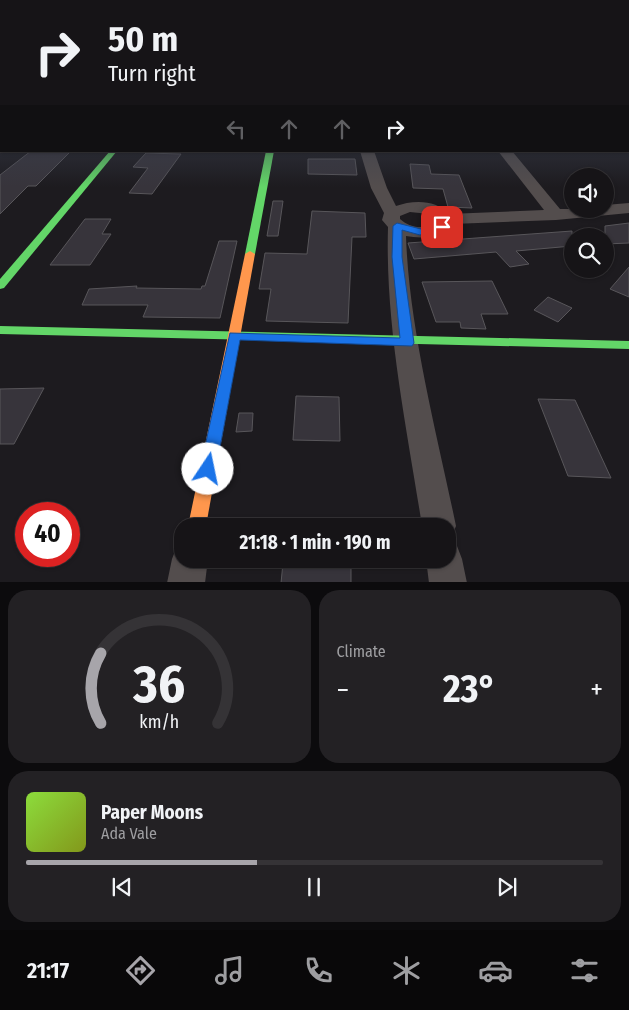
<!DOCTYPE html>
<html lang="en">
<head>
<meta charset="utf-8">
<style>
	:root { --surface:#161417; --page:#232124; --text:#f1f3f6; --muted:#9e9ea1; --line:#353336; --accent:#a7a5aa }
	body { margin:0; font-family:"Fira Sans Condensed",sans-serif; background:var(--page); color:var(--text); height:100vh; display:flex; flex-direction:column; font-size:19px; white-space:nowrap }
	* { box-sizing:border-box; margin:0 }
	p { font-size:16px; color:var(--muted) }
	.icon { flex:none; width:28px; height:28px; fill:none; stroke:currentColor; stroke-width:2; stroke-linecap:round; stroke-linejoin:round }
	.map { position:relative; height:582px; overflow:hidden }
	.sheet { display:flex; flex-direction:column; gap:8px; padding:8px; background:#0c0b0d; flex:1 }
	.sheet>* { flex:none }
	.guide { position:absolute; left:0px; top:0px; width:630px; height:152px; box-shadow:0 1px 4px #0004,0 0 0 1px var(--line); background:#161417; color:var(--text); overflow:hidden }
	.controls { position:absolute; left:564px; top:168px; display:grid; gap:10px }
	.controls a { display:grid; place-items:center; width:50px; height:50px; border-radius:50%; background:var(--surface); box-shadow:0 1px 4px #0004,0 0 0 1px var(--line); font-size:25px }
	.speed { position:absolute; left:15px; top:502px; display:flex; gap:10px; font-size:25px; font-weight:700; text-align:center }
	.speed>* { display:grid; place-content:center; width:65px; height:65px; border-radius:50%; background:var(--surface); box-shadow:0 1px 4px #0004,0 0 0 1px var(--line); line-height:1 }
	.speed .limit { border:8px solid #d22; background:#fff; color:#111 }
	.pin { position:absolute; display:grid; place-items:center; width:42px; height:42px; color:#fff; margin:-21px; border-radius:10px; box-shadow:0 2px 8px #0006 }
	.me { position:absolute; width:55px; margin:-28px; rotate:11deg; stroke-linejoin:round; filter:drop-shadow(0 0 4px #0008) }
	.turn { display:flex; align-items:center; gap:18px; height:105px; padding:0 25px; font-size:22px }
	.turn .icon { width:65px; height:65px; stroke-width:2.5 }
	.turn b { display:block; font-size:35px; line-height:42px }
	.lanes { display:flex; align-items:center; height:48px; padding:0 25px; background:#0003; justify-content:center; gap:25px; direction:ltr }
	.lanes .off { opacity:.35 }
	.big { font-size:38px; font-weight:700; line-height:1.1 }
	.sheet .widget { flex:1; display:flex; flex-direction:column; justify-content:center; gap:8px; min-width:0; padding:0 18px; border-radius:20px; background:var(--page) }
	.sheet .dial { align-items:center; gap:0 }
	.dial svg { height:130px; overflow:visible; fill:none; stroke:var(--line); stroke-width:7; stroke-linecap:round; text-anchor:middle }
	.dial text { fill:var(--text); stroke:none }
	.song { display:flex; align-items:center; gap:15px }
	.cover { width:60px; height:60px; border-radius:8px; background:linear-gradient(135deg,hsl(90 70% 55%),hsl(70 70% 35%)) }
	.played { height:5px; border-radius:2px; background:linear-gradient(90deg,var(--accent) 40%,var(--line) 40%) }
	.keys { display:flex; justify-content:space-around; direction:ltr }
	.heat { display:flex; justify-content:space-between; align-items:center; font-size:28px; direction:ltr }
	.sheet .tiles { flex:1; display:grid; gap:8px; grid-template-columns:1fr 1fr }
	.widget:last-child { grid-column:span 2 }
	.trip { position:absolute; left:174px; top:518px; width:282px; height:50px; border-radius:20px; background:var(--surface); box-shadow:0 1px 4px #0004,0 0 0 1px var(--line); font-weight:700; line-height:50px; text-align:center }
	.dock { display:flex; height:80px; justify-content:space-around; align-items:center; background:#090809; color:var(--muted) }
	.dock .icon { width:35px; height:35px }
	.dock .selected { color:var(--accent) }
	.dock b { font-size:22px; color:var(--text) }
	.map>svg:first-child { display:block }
</style>
</head>
<body>
<div class="map">
<svg width="629" height="583" viewBox="0 0 629 583">
	<rect width="100%" height="100%" fill="#1d1b1f"/>
	<!-- building -->
	<g fill="#37343b" stroke="#58565a">
		<polygon points="31,151 71,151 36,186 28,186 0,214 0,175"/>
		<polygon points="146,153 181,154 152,194 129,193 148,168 133,167"/>
		<polygon points="308,159 355,159 357,175 308,174"/>
		<polygon points="410,164 429,165 431,174 459,175 472,208 448,207 443,189 413,188"/>
		<polygon points="273,201 283,201 278,236 267,236"/>
		<polygon points="312,211 365,213 366,237 352,237 348,323 266,321 271,289 259,289 265,253 307,254"/>
		<polygon points="85,219 111,219 102,234 111,234 90,265 50,265"/>
		<polygon points="629,223 629,243 605,244 605,226"/>
		<polygon points="572,231 572,246 516,251 529,264 510,267 496,252 414,259 408,243"/>
		<polygon points="219,241 237,241 220,318 143,317 148,305 82,305 89,289 137,286 136,288 201,289 202,286 205,286"/>
		<polygon points="629,267 629,297 610,289"/>
		<polygon points="492,281 508,314 481,314 486,329 461,328 460,322 436,322 422,282"/>
		<polygon points="548,297 572,308 558,322 534,310"/>
		<polygon points="44,388 14,444 0,444 0,389"/>
		<polygon points="296,396 339,397 340,441 293,440"/>
		<polygon points="538,399 575,400 611,478 568,476"/>
		<polygon points="239,413 253,413 252,431 236,432"/>
		<polygon points="283,563 351,564 351,583 281,583"/>
	</g>
	<g fill="none" stroke-linecap="round" stroke-linejoin="round">
		<!-- street -->
		<g fill="#534d4d" fill-rule="evenodd">
			<path d="M360 151H374L387 188 396 206C412 200 437 199 448 214L544 210 498 151H512L560 209H605V205L629 203V213L556 220 452 224C441 238 423 239 406 236 409 329 437 434 456 526L451 538 448 539V526H422C407 428 385 327 388 227L382 220 384 213 371 188ZM410 212 429 214 435 222C424 230 410 228 400 219V216Z"/>
			<polygon points="448,542 457,546 462,559 467,583 429,583 426,559 448,559"/>
			<polygon points="182,544 182,559 208,559 205,583 167,583 172,559 177,546"/>
		</g>
		<!-- fast -->
		<g fill="#63d668" fill-rule="evenodd">
			<polygon points="110,151 117,151 4,288 0,289 0,279"/>
			<polygon points="266,151 274,151 255,254 250,257 245,254"/>
			<polygon points="0,326 629,341 629,349 0,334"/>
		</g>
		<!-- slow -->
		<polygon fill="#ff974d" fill-rule="evenodd" points="250,251 255,254 206,526 188,526 245,254"/>
	</g>
	<!-- sky -->
	<linearGradient id="sky" x2="0" y2="1"><stop stop-color="#100f11"/><stop offset="0.56" stop-color="#3a3f4d"/><stop offset="1" stop-color="#3a3f4d" stop-opacity="0"/></linearGradient>
	<rect width="629" height="187" fill="url(#sky)"/>
	<!-- route -->
	<polygon fill="#1a73e8" stroke="#114b97" points="397,223 421,229 442,224 446,227 420,235 402,230 402,257 414,343 412,346 240,340 216,469 214,474 208,476 202,474 200,469 230,333 400,338 392,257 393,226"/>
</svg>
<div class="controls">
<a><svg class="icon" aria-label="sound" viewBox="0 0 24 24"><path d="M4 9h4l5-4v14l-5-4H4zM17 9q2 3 0 6"/></svg></a>
<a><svg class="icon" aria-label="search" viewBox="0 0 24 24"><circle cx="10" cy="10" r="6"/><path d="M15 15l6 6"/></svg></a>
</div>
<div class="speed"><div class="limit">40</div></div>
<div class="pin" style="left:442px;top:227px;background:#d93025"><svg class="icon" aria-label="arrive" viewBox="0 0 24 24"><path d="M6 21V4h12l-3 4 3 4H6"/></svg></div>
<svg class="me" style="left:208px;top:469px" viewBox="-20 -20 40 40"><circle r="19" fill="#fff"/><path d="M0-13L10 11 0 6-10 11z" fill="#1a73e8"/></svg>
<div class="trip">21:18 · 1 min · 190 m</div>
<div class="guide">
<div class="turn"><svg class="icon" aria-label="right" viewBox="0 0 24 24"><path d="M7 20v-9h11M14 6l5 5-5 5"/></svg><div><b>50 m</b>Turn right</div></div>
<div class="lanes"><svg class="icon off" aria-label="left" viewBox="0 0 24 24"><path d="M17 20v-9H6M10 6l-5 5 5 5"/></svg><svg class="icon off" aria-label="ahead" viewBox="0 0 24 24"><path d="M12 20V5M6 11l6-6 6 6"/></svg><svg class="icon off" aria-label="ahead" viewBox="0 0 24 24"><path d="M12 20V5M6 11l6-6 6 6"/></svg><svg class="icon" aria-label="right" viewBox="0 0 24 24"><path d="M7 20v-9h11M14 6l5 5-5 5"/></svg></div>
</div>
</div>
<section class="sheet">
<div class="tiles">
<div class="widget dial"><svg viewBox="0 0 100 80">
<path d="M14 69A42 42 0 1 1 86 69"/>
<path d="M14 69A42 42 0 0 1 14 26" stroke="#a7a5aa"/>
<text x="50" y="56" font-size="32" font-weight="700">36</text>
<text x="50" y="72" font-size="11">km/h</text>
</svg></div>
<div class="widget"><p>Climate</p>
<div class="heat"><a>−</a><b class="big">23°</b><a>+</a></div>
</div>
<div class="widget">
<div class="song"><i class="cover"></i><div><b>Paper Moons</b><p>Ada Vale</p></div></div>
<div class="played"></div>
<div class="keys"><svg class="icon" aria-label="previous" viewBox="0 0 24 24"><path d="M18 5L8 12l10 7zM5 5v14"/></svg><svg class="icon" aria-label="pause" viewBox="0 0 24 24"><path d="M8 5v14M16 5v14"/></svg><svg class="icon" aria-label="next" viewBox="0 0 24 24"><path d="M6 5l10 7-10 7zM19 5v14"/></svg></div>
</div>
</div>
</section>
<nav class="dock">
<b>21:17</b>
<svg class="icon selected" aria-label="directions" viewBox="0 0 24 24"><path d="M12 3l9 9-9 9-9-9zM9 14v-3h6M13 9l2 2-2 2"/></svg>
<svg class="icon" aria-label="music" viewBox="0 0 24 24"><path d="M9 18V5l10-2v13"/><circle cx="6" cy="18" r="3"/><circle cx="16" cy="16" r="3"/></svg>
<svg class="icon" aria-label="phone" viewBox="0 0 24 24"><path d="M5 4h4l2 5-3 2q2 4 5 5l2-3 5 2v4C11 20 4 13 5 4z"/></svg>
<svg class="icon" aria-label="climate" viewBox="0 0 24 24"><path d="M12 3v18M4 7l16 10M4 17L20 7"/></svg>
<svg class="icon" aria-label="car" viewBox="0 0 24 24"><path d="M5 17H2v-5l4-1 3-4h7l3 4 3 1v5h-3M9 17h6M6 11h13"/><circle cx="7" cy="17" r="2"/><circle cx="17" cy="17" r="2"/></svg>
<svg class="icon" aria-label="filters" viewBox="0 0 24 24"><path d="M4 7h16M4 17h16"/><circle cx="9" cy="7" r="2"/><circle cx="15" cy="17" r="2"/></svg>
</nav>
</body>
</html>
